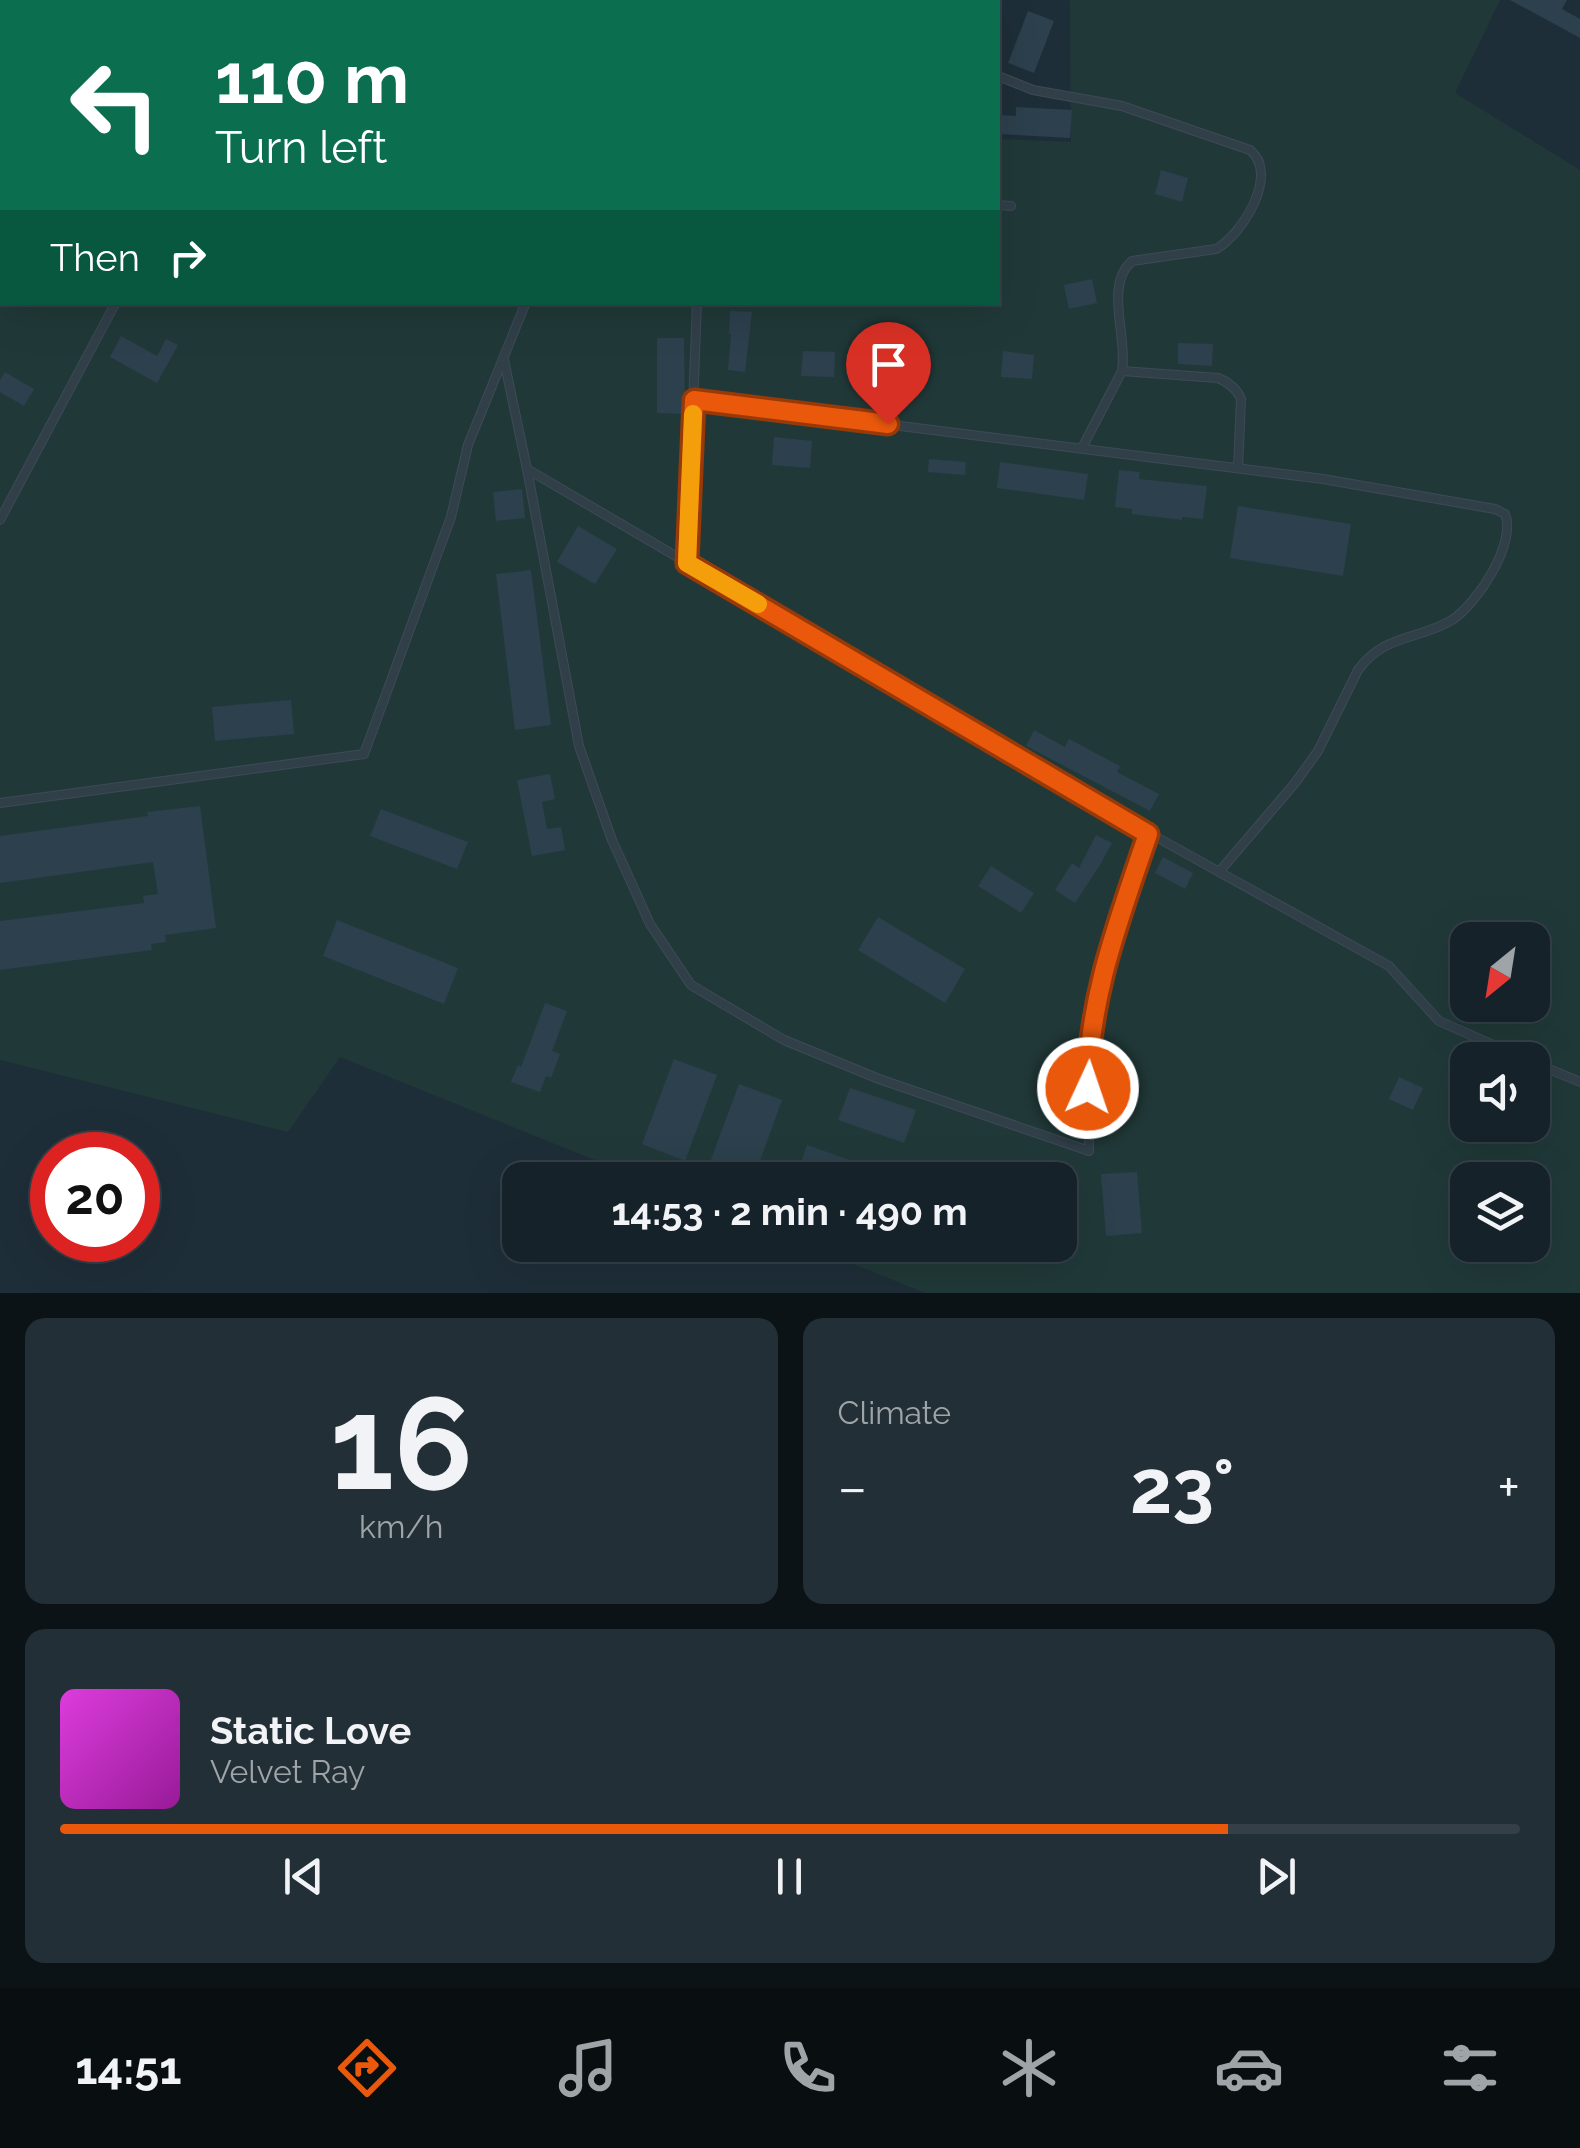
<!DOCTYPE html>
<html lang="en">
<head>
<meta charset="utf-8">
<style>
	:root { --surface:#16222a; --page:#232f36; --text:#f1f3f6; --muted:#9ea4a8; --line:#353f47; --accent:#ea580c }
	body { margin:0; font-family:Raleway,sans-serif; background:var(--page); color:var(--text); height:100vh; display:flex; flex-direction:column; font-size:38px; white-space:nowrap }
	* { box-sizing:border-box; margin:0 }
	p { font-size:32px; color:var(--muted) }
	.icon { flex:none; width:55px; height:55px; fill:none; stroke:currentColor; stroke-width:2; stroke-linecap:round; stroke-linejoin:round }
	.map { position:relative; height:1293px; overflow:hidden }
	.side { display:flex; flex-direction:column; gap:25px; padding:25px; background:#0c1317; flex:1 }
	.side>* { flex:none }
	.guide { position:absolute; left:0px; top:0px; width:1000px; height:305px; box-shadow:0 10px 40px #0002,0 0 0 2px var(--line); background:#0b6e4f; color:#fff; overflow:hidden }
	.needle { width:65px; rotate:210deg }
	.fabs { position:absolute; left:1450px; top:922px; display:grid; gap:20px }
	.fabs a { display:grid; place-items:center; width:100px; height:100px; border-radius:20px; background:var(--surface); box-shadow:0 10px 40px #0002,0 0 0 2px var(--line); font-size:50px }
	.speed { position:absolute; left:30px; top:1132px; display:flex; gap:20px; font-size:50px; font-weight:700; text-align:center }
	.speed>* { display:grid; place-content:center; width:130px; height:130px; border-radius:50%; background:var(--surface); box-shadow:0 10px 40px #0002,0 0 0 2px var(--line); line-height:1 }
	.speed .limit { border:15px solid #d22; background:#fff; color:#111 }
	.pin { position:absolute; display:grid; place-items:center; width:85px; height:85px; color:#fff; margin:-102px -42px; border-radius:50% 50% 50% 0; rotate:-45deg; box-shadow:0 0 10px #0007 }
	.pin .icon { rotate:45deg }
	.me { position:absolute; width:110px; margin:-55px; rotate:3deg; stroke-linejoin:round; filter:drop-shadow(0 0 8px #0008) }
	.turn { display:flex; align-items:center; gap:35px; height:210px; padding:0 50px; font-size:45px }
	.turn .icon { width:130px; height:130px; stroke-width:2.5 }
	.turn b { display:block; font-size:70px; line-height:85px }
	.then { display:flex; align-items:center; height:95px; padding:0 50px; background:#0003; gap:20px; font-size:38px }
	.big { font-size:75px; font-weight:700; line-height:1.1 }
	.side .tile { flex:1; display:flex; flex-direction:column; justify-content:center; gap:15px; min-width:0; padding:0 35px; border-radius:20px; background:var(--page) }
	.side .dial { align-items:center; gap:0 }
	.dial b { font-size:130px; line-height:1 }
	.song { display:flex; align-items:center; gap:30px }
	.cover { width:120px; height:120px; border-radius:15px; background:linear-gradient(135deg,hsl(300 70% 55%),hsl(300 70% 35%)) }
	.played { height:10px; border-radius:5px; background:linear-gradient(90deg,var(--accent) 80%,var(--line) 80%) }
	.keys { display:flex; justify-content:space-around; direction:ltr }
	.heat { display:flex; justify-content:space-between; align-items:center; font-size:55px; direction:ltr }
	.side .tiles { flex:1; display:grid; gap:25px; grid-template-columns:1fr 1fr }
	.tile:last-child { grid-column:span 2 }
	.trip { position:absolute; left:502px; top:1162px; width:575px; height:100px; border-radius:20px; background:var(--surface); box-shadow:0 10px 40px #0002,0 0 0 2px var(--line); font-weight:700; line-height:100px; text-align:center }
	.dock { display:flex; height:160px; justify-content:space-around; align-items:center; background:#090e11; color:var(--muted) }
	.dock .icon { width:70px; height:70px }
	.dock .active { color:var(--accent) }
	.dock b { font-size:45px; color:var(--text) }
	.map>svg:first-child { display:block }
</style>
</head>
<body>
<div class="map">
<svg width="1580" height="1293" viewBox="0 0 1580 1293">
	<rect width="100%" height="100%" fill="#1e2e38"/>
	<!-- green -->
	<path fill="#203938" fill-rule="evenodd" d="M0 0H615L619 2H2V302H998V139L1071 142 1070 0H1500L1455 93 1580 170V1293H925L806 1245H1060V1180H644L340 1057 288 1132 0 1060ZM1468 940H1532V1005H1468ZM1468 1060H1532V1125H1468ZM1468 1180H1532V1245H1468Z"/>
	<!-- building -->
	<g fill="#2c404d">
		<polygon points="1510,0 1567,0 1562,9 1580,19 1580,38"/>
		<polygon points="1028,11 1054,21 1034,73 1008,63"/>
		<polygon points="1016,107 1072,110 1070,138 998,134 998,115 1016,116"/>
		<polygon points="1161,170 1188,178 1182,202 1155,194"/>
		<polygon points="1092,279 1097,303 1069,309 1064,285"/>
		<polygon points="730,311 752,312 745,372 728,370 731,334 729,334"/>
		<polygon points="121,336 157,356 166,339 178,345 157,383 110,357"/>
		<polygon points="657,338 684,338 685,414 657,413"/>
		<polygon points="1178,343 1213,344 1212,366 1178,364"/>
		<polygon points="803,351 835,352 834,377 801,376"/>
		<polygon points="1003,351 1034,355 1032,379 1001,377"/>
		<polygon points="5,372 34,389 24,406 0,392 0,380"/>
		<polygon points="774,437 812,441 810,468 772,465"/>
		<polygon points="929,459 966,462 965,475 928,472"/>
		<polygon points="1000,462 1088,474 1084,500 997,488"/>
		<polygon points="1119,470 1140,472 1139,479 1207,486 1203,519 1182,517 1182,520 1132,514 1132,509 1115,507"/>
		<polygon points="522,489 525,518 496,521 493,492"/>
		<polygon points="1238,506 1351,524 1343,576 1230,558"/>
		<polygon points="578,526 617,549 595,584 557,562"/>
		<polygon points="531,570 551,725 515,730 496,574"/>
		<polygon points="291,700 294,734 215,741 212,707"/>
		<polygon points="1034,730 1065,747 1069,739 1120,766 1117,772 1159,794 1150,811 1026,746"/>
		<polygon points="550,774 555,799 542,802 547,829 561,827 565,850 532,856 517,780"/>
		<polygon points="200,806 216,928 165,935 166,942 151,944 152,950 0,970 0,921 144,903 143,896 158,894 153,862 0,883 0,836 148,816 147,812"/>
		<polygon points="381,809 468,842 457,869 370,836"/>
		<polygon points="1096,835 1112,843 1100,865 1075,903 1055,890 1072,863 1079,868"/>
		<polygon points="1163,857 1193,873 1185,889 1155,873"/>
		<polygon points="991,866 1034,893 1021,913 978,886"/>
		<polygon points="878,917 965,969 945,1003 858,950"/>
		<polygon points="337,920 458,968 444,1004 323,956"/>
		<polygon points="545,1003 567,1011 552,1051 560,1054 551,1078 546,1076 540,1092 511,1082 518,1065 521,1067"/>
		<polygon points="674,1059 717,1075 685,1161 642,1144"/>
		<polygon points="1108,1070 1129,1076 1120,1107 1099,1102"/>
		<polygon points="1399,1077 1423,1088 1413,1110 1389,1099"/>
		<polygon points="739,1084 782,1100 753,1180 735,1180 707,1170"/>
		<polygon points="850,1088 916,1110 904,1143 838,1120"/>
		<polygon points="807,1145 901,1178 901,1180 831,1180 799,1169"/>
		<polygon points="1137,1172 1142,1233 1106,1236 1101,1174"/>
	</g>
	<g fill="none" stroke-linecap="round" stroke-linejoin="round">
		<!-- service casing -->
		<g stroke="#3e4b55" stroke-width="10">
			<g id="service">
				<polyline points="486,0 489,2"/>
				<polyline points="824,0 829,2"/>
				<polyline points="274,2 275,0"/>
				<polyline points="651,2 652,0"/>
				<path d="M998 76 1033 90 1122 106 1250 150C1280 174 1242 235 1216 249L1132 261C1104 285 1128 338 1122 371L1082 448"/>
				<polyline points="998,205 1011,206"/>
				<polyline points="504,360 527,469 579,746 612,840 650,924 691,985 784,1040 879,1079 1089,1151 1088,1056 1106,955 1149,833"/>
				<path d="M1122 371 1218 378C1228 382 1237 389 1241 399L1238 468"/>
				<path d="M693 400 1323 479 1495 509 1505 514C1517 543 1477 604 1452 620 1419 640 1384 634 1358 670L1318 751 1295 783 1219 872"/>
				<polyline points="527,469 1149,833 1389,966 1439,1021 1527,1060"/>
				<polyline points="0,520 116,302"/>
				<polyline points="687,563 697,302"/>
				<polyline points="0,803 364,754 451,517 468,445 526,302"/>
				<polyline points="1532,1062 1580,1082"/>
			</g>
		</g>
		<!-- service -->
		<use href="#service" stroke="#313f49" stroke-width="8"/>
	</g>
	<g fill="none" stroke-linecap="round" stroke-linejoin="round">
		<!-- route casing -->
		<g stroke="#983908" stroke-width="25">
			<path id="route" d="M888 424 694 400 687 563 1148 834C1120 917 1088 998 1088 1088"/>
		</g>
		<!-- route -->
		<use href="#route" stroke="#ea580c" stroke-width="18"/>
		<!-- slow -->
		<polyline stroke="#f59e0b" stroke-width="18" points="693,414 687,563 758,604"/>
	</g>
</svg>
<div class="fabs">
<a><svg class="needle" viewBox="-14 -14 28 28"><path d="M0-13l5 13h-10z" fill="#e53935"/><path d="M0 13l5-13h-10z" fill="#9ea4a8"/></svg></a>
<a><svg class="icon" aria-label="sound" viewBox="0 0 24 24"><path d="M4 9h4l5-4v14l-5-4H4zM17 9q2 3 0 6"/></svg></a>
<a><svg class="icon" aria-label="layers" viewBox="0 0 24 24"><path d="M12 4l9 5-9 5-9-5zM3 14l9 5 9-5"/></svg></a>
</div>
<div class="speed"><div class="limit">20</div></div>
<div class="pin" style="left:888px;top:424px;background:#d93025"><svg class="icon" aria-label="arrive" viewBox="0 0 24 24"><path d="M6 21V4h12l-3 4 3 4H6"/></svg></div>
<svg class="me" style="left:1088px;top:1088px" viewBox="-20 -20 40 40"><circle r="17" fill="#ea580c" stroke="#fff" stroke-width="3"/><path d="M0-11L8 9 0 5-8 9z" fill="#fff"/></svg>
<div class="trip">14:53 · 2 min · 490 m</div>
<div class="guide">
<div class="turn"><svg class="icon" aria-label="left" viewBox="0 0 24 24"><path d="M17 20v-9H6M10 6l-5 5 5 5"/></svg><div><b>110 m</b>Turn left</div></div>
<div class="then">Then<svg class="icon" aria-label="right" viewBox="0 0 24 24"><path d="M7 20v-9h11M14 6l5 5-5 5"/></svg></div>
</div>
</div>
<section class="side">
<div class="tiles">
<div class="tile dial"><b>16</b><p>km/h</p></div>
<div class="tile"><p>Climate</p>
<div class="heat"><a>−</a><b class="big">23°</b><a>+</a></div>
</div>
<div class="tile">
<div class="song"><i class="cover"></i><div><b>Static Love</b><p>Velvet Ray</p></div></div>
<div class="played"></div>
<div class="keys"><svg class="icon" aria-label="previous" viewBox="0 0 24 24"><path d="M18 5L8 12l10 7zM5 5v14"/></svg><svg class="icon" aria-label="pause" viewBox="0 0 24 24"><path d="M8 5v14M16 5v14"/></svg><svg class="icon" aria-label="next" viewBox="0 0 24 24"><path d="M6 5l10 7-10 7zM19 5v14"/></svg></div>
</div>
</div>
</section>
<nav class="dock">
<b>14:51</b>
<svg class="icon active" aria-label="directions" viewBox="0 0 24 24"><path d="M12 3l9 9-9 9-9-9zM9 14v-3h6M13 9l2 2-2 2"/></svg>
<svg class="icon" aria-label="music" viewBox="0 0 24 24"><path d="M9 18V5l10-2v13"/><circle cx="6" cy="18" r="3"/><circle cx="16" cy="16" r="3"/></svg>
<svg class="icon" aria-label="phone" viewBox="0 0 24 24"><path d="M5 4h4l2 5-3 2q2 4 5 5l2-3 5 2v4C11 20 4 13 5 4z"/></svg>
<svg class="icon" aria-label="climate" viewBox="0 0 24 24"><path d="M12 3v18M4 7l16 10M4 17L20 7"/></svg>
<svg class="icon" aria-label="car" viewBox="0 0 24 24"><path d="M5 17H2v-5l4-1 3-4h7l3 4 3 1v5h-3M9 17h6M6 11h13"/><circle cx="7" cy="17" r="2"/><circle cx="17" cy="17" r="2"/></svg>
<svg class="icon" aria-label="filters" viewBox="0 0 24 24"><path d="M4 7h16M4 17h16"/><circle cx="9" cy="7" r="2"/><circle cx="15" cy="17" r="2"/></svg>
</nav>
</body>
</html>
